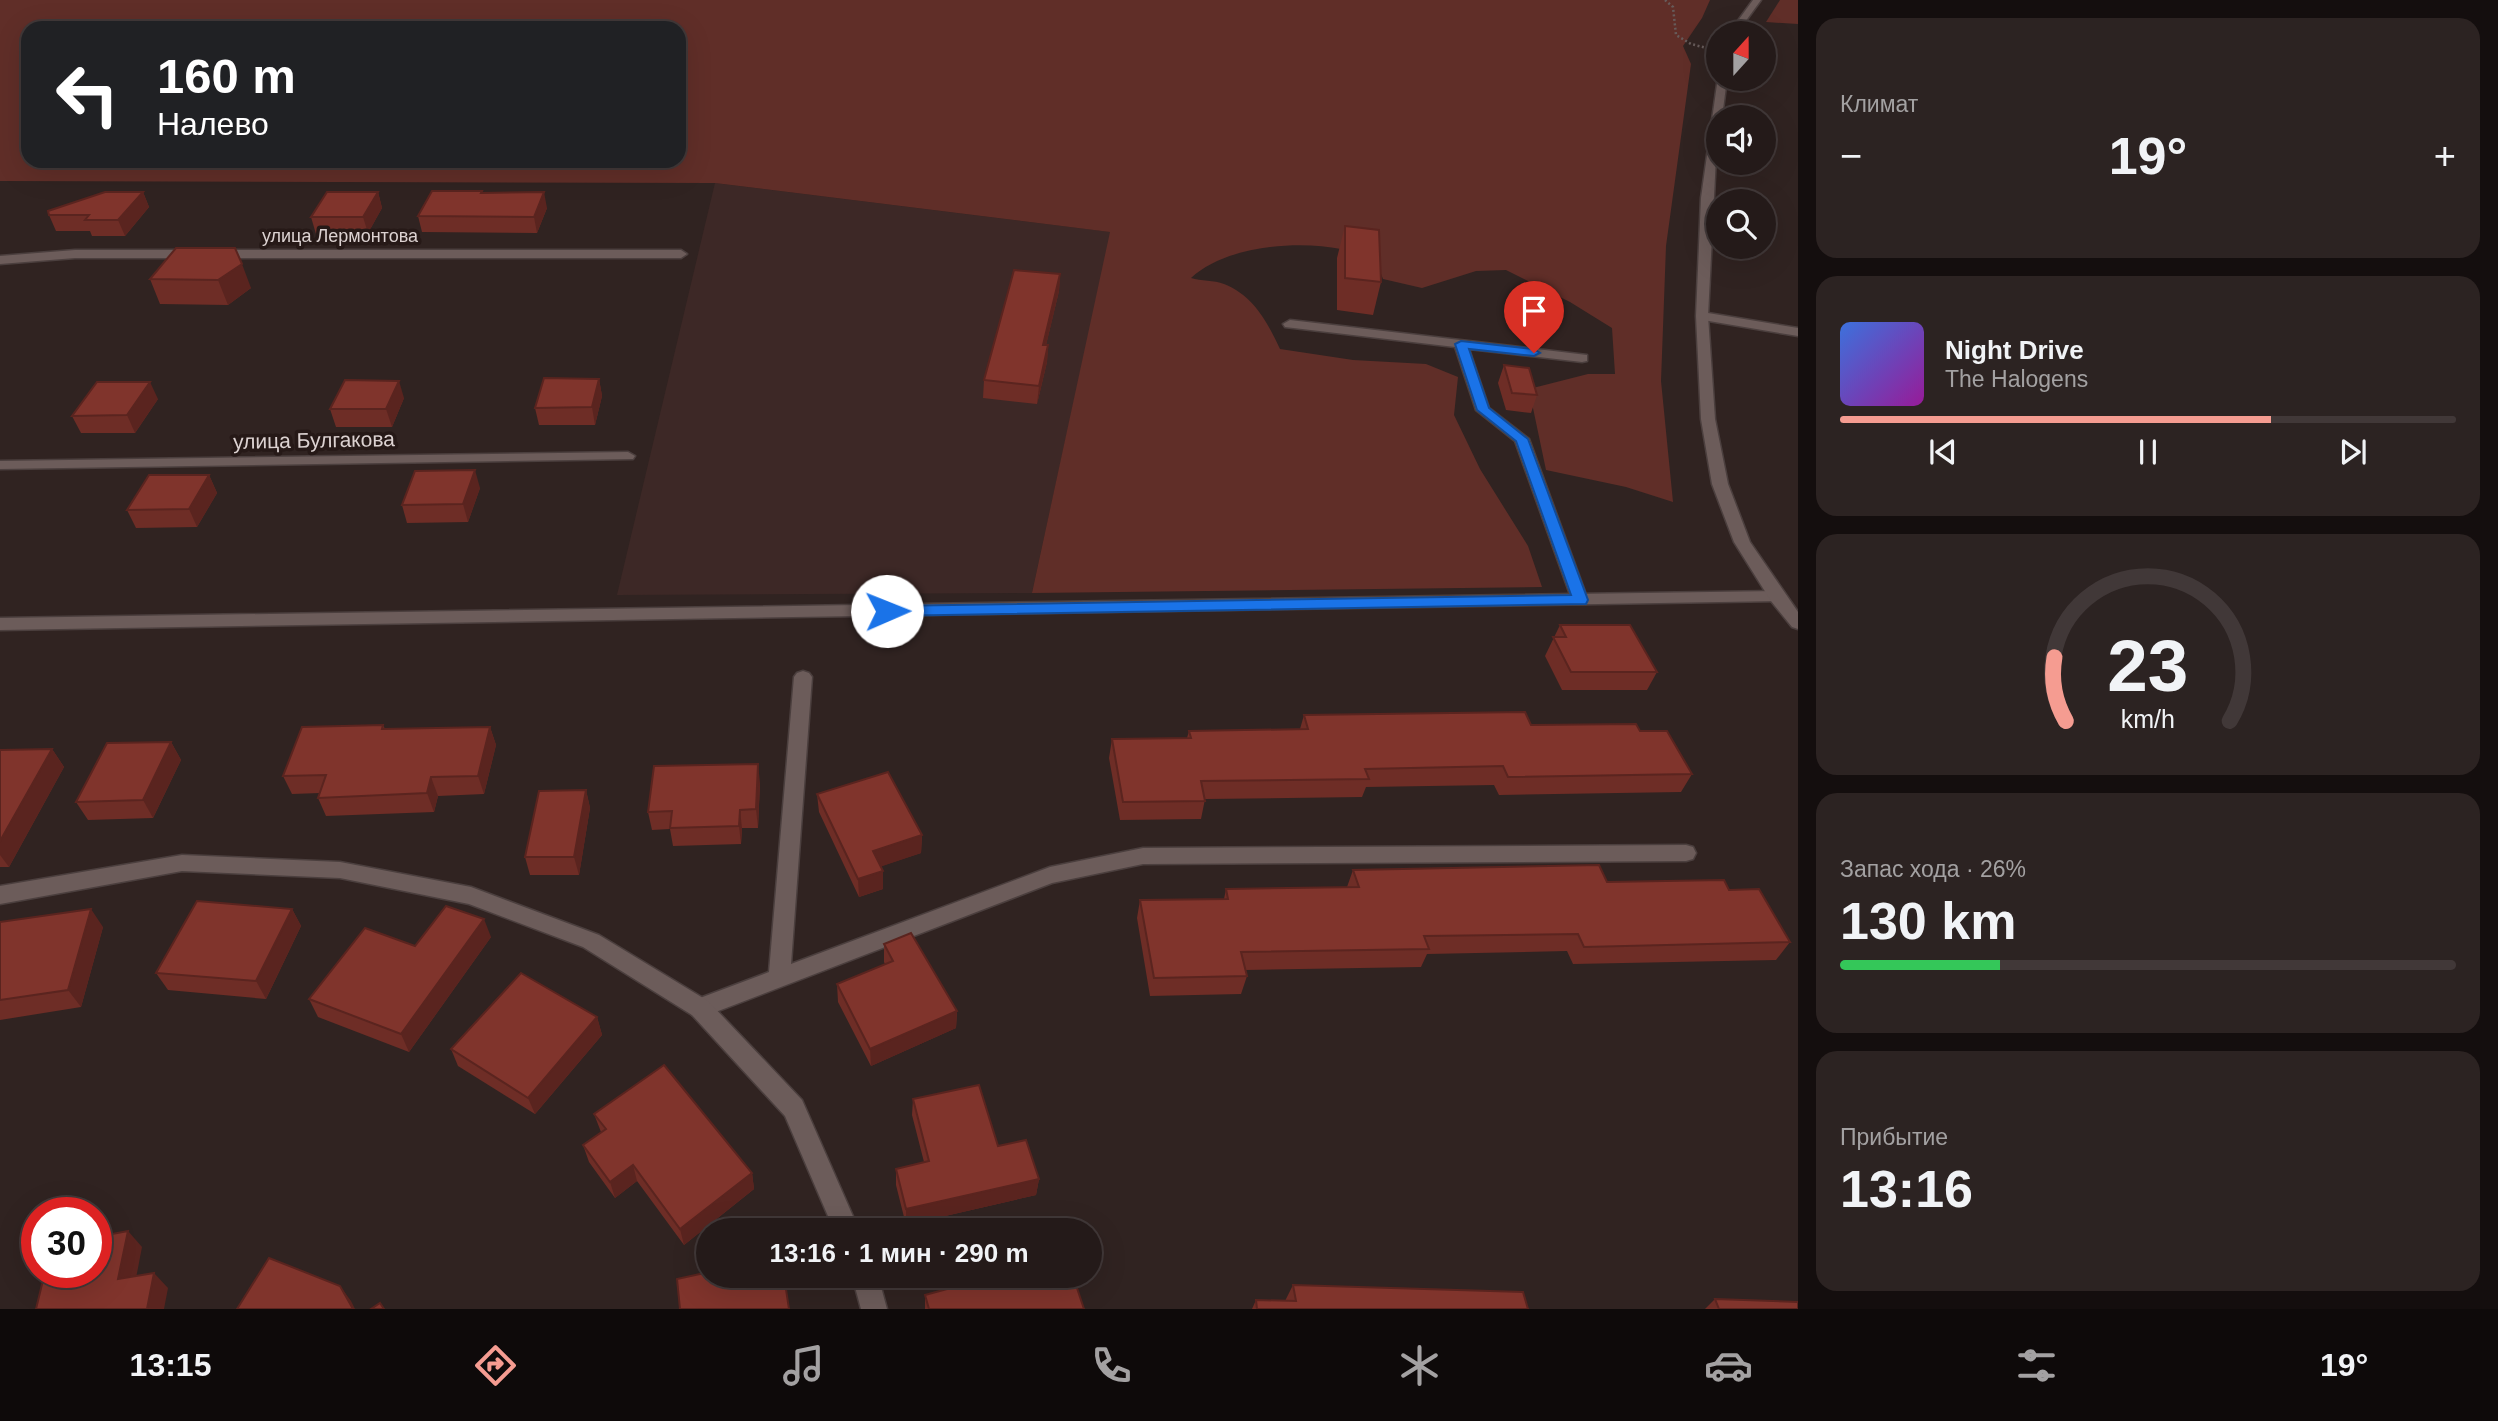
<!DOCTYPE html>
<html lang="ru">
<head>
<meta charset="utf-8">
<style>
	:root { --surface:#241a19; --page:#2c2322; --text:#f1f3f6; --muted:#a3a1a2; --line:#413838; --accent:#f59c91 }
	body { margin:0; font-family:Arial,sans-serif; background:var(--page); color:var(--text); height:100vh; display:flex; flex-direction:column; font-size:26px; white-space:nowrap }
	* { box-sizing:border-box; margin:0 }
	p { font-size:23px; color:var(--muted) }
	.icon { flex:none; width:38px; height:38px; fill:none; stroke:currentColor; stroke-width:2; stroke-linecap:round; stroke-linejoin:round }
	.map { position:relative; flex:1; overflow:hidden }
	.panel { display:flex; flex-direction:column; gap:18px; padding:18px; background:#140e0e; width:700px }
	.panel>* { flex:none }
	.top-card { position:absolute; left:21px; top:21px; width:665px; height:147px; border-radius:21px; box-shadow:0 7px 28px #0002,0 0 0 2px var(--line); background:#202124; color:#fff; overflow:hidden }
	.needle { width:46px; rotate:21deg }
	.controls { position:absolute; left:1706px; top:21px; display:grid; gap:14px }
	.controls a { display:grid; place-items:center; width:70px; height:70px; border-radius:50%; background:var(--surface); box-shadow:0 7px 28px #0002,0 0 0 2px var(--line); font-size:35px }
	.speed { position:absolute; left:21px; top:1197px; display:flex; gap:14px; font-size:35px; font-weight:700; text-align:center }
	.speed>* { display:grid; place-content:center; width:91px; height:91px; border-radius:50%; background:var(--surface); box-shadow:0 7px 28px #0002,0 0 0 2px var(--line); line-height:1 }
	.speed .limit { border:10px solid #d22; background:#fff; color:#111 }
	.pin { position:absolute; display:grid; place-items:center; width:60px; height:60px; color:#fff; margin:-72px -30px; border-radius:50% 50% 50% 0; rotate:-45deg; box-shadow:0 0 7px #0007 }
	.pin .icon { rotate:45deg }
	.me { position:absolute; width:77px; margin:-38px; rotate:89deg; stroke-linejoin:round; filter:drop-shadow(0 0 5px #0008) }
	.turn { display:flex; align-items:center; gap:24px; height:147px; padding:0 21px; font-size:32px }
	.turn .icon { width:91px; height:91px; stroke-width:2.5 }
	.turn b { display:block; font-size:49px; line-height:60px }
	.big { font-size:52px; font-weight:800; line-height:1.1 }
	.panel .card { flex:1; display:flex; flex-direction:column; justify-content:center; gap:10px; min-width:0; padding:0 24px; border-radius:21px; background:var(--page) }
	.panel .dial { align-items:center; gap:0 }
	.dial svg { height:182px; overflow:visible; fill:none; stroke:var(--line); stroke-width:7; stroke-linecap:round; text-anchor:middle }
	.dial text { fill:var(--text); stroke:none }
	.song { display:flex; align-items:center; gap:21px }
	.cover { width:84px; height:84px; border-radius:10px; background:linear-gradient(135deg,hsl(220 70% 55%),hsl(300 70% 35%)) }
	.played { height:7px; border-radius:4px; background:linear-gradient(90deg,var(--accent) 70%,var(--line) 70%) }
	.keys { display:flex; justify-content:space-around; direction:ltr }
	.heat { display:flex; justify-content:space-between; align-items:center; font-size:38px; direction:ltr }
	.charge { height:10px; border-radius:5px; background:linear-gradient(90deg,#34c759 26%,var(--line) 0) }
	.trip { position:absolute; left:696px; top:1218px; width:406px; height:70px; border-radius:35px; background:var(--surface); box-shadow:0 7px 28px #0002,0 0 0 2px var(--line); font-weight:800; line-height:70px; text-align:center }
	.tab-bar { display:flex; height:112px; justify-content:space-around; align-items:center; background:#0e0a0a; color:var(--muted) }
	.tab-bar .icon { width:49px; height:49px }
	.tab-bar .selected { color:var(--accent) }
	.tab-bar b { font-size:32px; color:var(--text) }
	main { display:flex; flex:1; min-height:0 }
	.map>svg:first-child { display:block }
</style>
</head>
<body>
<main>
<div class="map">
<svg width="1798" height="1309" viewBox="0 0 1798 1309">
	<rect width="100%" height="100%" fill="#302321"/>
	<!-- built -->
	<polygon fill="#3d2826" points="715,183 1111,232 1032,593 617,595"/>
	<!-- green -->
	<g fill="#602e28" fill-rule="evenodd">
		<path d="M0 0H1710L1702 18 1683 46 1691 64 1666 246 1661 381 1673 502 1626 487 1546 470 1529 389 1588 374H1615L1612 328 1570 302 1506 270 1476 271 1422 288 1383 279 1377 263C1365 259 1353 252 1341 249 1297 240 1225 246 1191 278 1201 281 1214 280 1224 284 1253 295 1268 323 1280 349L1353 360 1426 364 1458 377 1454 415 1480 469 1528 546 1542 587 1032 593 1110 232 715 183 0 181ZM28 28H679V161H28Z"/>
		<polygon points="1780,0 1798,0 1798,24 1766,22"/>
	</g>
	<g fill="none" stroke-linecap="round" stroke-linejoin="round">
		<!-- service casing -->
		<g stroke="#4b3f3e" stroke-width="3">
			<g id="service">
				<polygon points="1702,312 1798,328 1798,336 1697,319 1697,313"/>
				<polygon points="1290,320 1587,355 1587,361 1582,362 1469,349 1489,408 1529,439 1588,600 1586,604 1574,604 1572,600 1515,441 1476,410 1455,347 1285,327 1283,324"/>
				<polygon points="803,671 809,673 812,677 791,964 1050,867 1143,848 1686,845 1693,847 1696,853 1693,859 1686,861 1143,864 1052,883 700,1018 692,1015 689,1008 692,1001 769,972 794,677 797,673"/>
			</g>
		</g>
		<!-- minor casing -->
		<g stroke="#4b3f3e" stroke-width="3">
			<g id="minor">
				<polygon points="75,250 681,250 687,254 681,258 75,258 0,264 0,256"/>
				<polygon points="628,452 635,456 633,459 0,469 0,461"/>
				<polygon points="1777,591 1785,597 1783,601 0,630 0,618"/>
				<polygon points="182,855 340,862 471,887 599,935 708,1001 802,1100 859,1230 834,1230 785,1116 692,1015 583,947 469,904 340,878 182,871 0,904 0,886"/>
				<polygon points="852,1276 878,1276 887,1309 861,1309"/>
			</g>
		</g>
		<!-- tertiary casing -->
		<g stroke="#4b3f3e" stroke-width="3">
			<g id="tertiary">
				<polygon points="1753,0 1761,0 1737,33 1729,33"/>
				<polygon points="1718,77 1727,79 1722,117 1718,117 1708,316 1715,419 1728,484 1750,542 1798,612 1798,629 1792,627 1771,601 1734,542 1712,484 1701,419 1696,316 1701,198"/>
			</g>
		</g>
		<!-- path -->
		<polyline stroke="#675b5a" stroke-width="2.5" stroke-dasharray="2 2.5" stroke-linecap="butt" points="1665,0 1673,7 1676,35 1691,44 1718,51"/>
		<!-- service -->
		<use href="#service" fill="#6c5c5a" fill-rule="evenodd"/>
		<!-- minor -->
		<use href="#minor" fill="#6c5c5a" fill-rule="evenodd"/>
		<!-- tertiary -->
		<use href="#tertiary" fill="#6c5c5a" fill-rule="evenodd"/>
	</g>
	<!-- wall -->
	<g fill="#6e2d26">
		<polygon points="482,191 483,193 547,208 537,233 422,232 418,216"/>
		<polygon points="143,192 149,207 125,236 92,236 90,231 56,231 49,215"/>
		<polygon points="378,192 382,208 368,233 316,234 311,217"/>
		<polygon points="1345,226 1381,282 1373,315 1337,310 1337,258"/>
		<polygon points="176,248 251,288 228,305 160,304 150,279"/>
		<polygon points="1060,274 1059,291 1046,345 1048,345 1047,362 1037,404 983,398 984,380"/>
		<polygon points="1504,365 1537,395 1531,413 1506,410 1498,383"/>
		<polygon points="599,379 602,396 595,425 539,425 535,408"/>
		<polygon points="404,398 392,427 336,427 330,409"/>
		<polygon points="158,399 135,433 81,433 72,416"/>
		<polygon points="209,475 217,493 197,527 136,528 127,510"/>
		<polygon points="480,488 468,522 407,523 402,505"/>
		<polygon points="1560,625 1657,672 1647,690 1562,690 1545,656"/>
		<polygon points="1304,715 1640,731 1692,774 1681,792 1499,795 1494,785 1366,787 1362,797 1205,799 1201,819 1120,820 1109,758 1112,739 1187,738 1189,731 1300,729"/>
		<polygon points="383,725 385,729 490,727 496,745 484,794 438,796 434,812 326,816 318,798 320,793 292,794 283,776"/>
		<polygon points="171,742 181,760 153,818 88,820 76,802"/>
		<polygon points="52,749 64,767 9,867 0,867 0,750"/>
		<polygon points="760,783 758,828 742,828 741,844 673,846 670,829 652,830 648,812"/>
		<polygon points="586,790 590,808 579,875 530,875 525,857"/>
		<polygon points="817,794 922,835 921,853 881,866 883,871 883,889 859,897 819,812"/>
		<polygon points="1353,870 1607,882 1729,890 1790,942 1776,960 1573,964 1567,951 1427,954 1421,967 1245,970 1247,976 1241,994 1150,996 1137,918 1140,900 1224,899 1226,889 1347,887"/>
		<polygon points="292,909 301,926 266,999 168,990 156,973"/>
		<polygon points="0,922 103,927 81,1007 0,1020"/>
		<polygon points="491,937 409,1052 318,1017 309,999 415,946"/>
		<polygon points="884,944 957,1011 956,1028 871,1066 838,1002 837,984 885,964 884,962"/>
		<polygon points="597,1017 602,1035 535,1114 458,1066 451,1049"/>
		<polygon points="913,1099 998,1146 1039,1179 1036,1195 906,1225 896,1185 896,1169 924,1162 912,1115"/>
		<polygon points="594,1114 752,1173 754,1189 684,1245 637,1181 615,1198 589,1162 583,1145 601,1132"/>
		<polygon points="1293,1285 1528,1309 1252,1309 1256,1300 1285,1301"/>
		<polygon points="925,1295 1084,1309 925,1309"/>
		<polygon points="1715,1299 1798,1309 1705,1309"/>
	</g>
	<!-- shaded-wall -->
	<g fill="#5a241f">
		<polygon points="143,192 149,207 125,236 118,220"/>
		<polygon points="378,192 382,208 368,233 363,217"/>
		<polygon points="544,192 547,208 537,233 534,217"/>
		<polygon points="242,264 251,288 228,305 218,280"/>
		<polygon points="1060,274 1059,291 1042,362 1043,345"/>
		<polygon points="1048,345 1047,362 1037,404 1039,386"/>
		<polygon points="599,379 602,396 595,425 592,407"/>
		<polygon points="399,381 404,398 392,427 386,409"/>
		<polygon points="150,382 158,399 135,433 127,415"/>
		<polygon points="475,470 480,488 468,522 463,504"/>
		<polygon points="209,475 217,493 197,527 189,509"/>
		<polygon points="490,727 496,745 484,794 478,776"/>
		<polygon points="171,742 181,760 153,818 143,800"/>
		<polygon points="52,749 64,767 9,867 0,855 0,841"/>
		<polygon points="758,764 760,783 758,828 756,809"/>
		<polygon points="431,777 438,796 434,812 427,793"/>
		<polygon points="586,790 590,808 579,875 574,857"/>
		<polygon points="740,810 742,828 741,844 739,826"/>
		<polygon points="922,835 921,853 874,869 873,851"/>
		<polygon points="883,871 883,889 859,897 858,879"/>
		<polygon points="91,909 103,927 81,1007 68,990"/>
		<polygon points="292,909 301,926 266,999 256,981"/>
		<polygon points="484,919 491,937 409,1052 401,1034"/>
		<polygon points="957,1011 956,1028 871,1066 870,1049"/>
		<polygon points="597,1017 602,1035 535,1114 528,1098"/>
		<polygon points="633,1165 637,1181 615,1198 610,1182"/>
		<polygon points="752,1173 754,1189 684,1245 680,1229"/>
		<polygon points="1039,1179 1036,1195 906,1225 906,1209"/>
		<polygon points="128,1231 142,1247 133,1294 118,1279"/>
		<polygon points="154,1273 168,1288 164,1309 147,1309"/>
		<polygon points="340,1286 351,1301 355,1309 353,1309"/>
	</g>
	<!-- building -->
	<g fill="#80342c" stroke="#5a241f" stroke-width="2">
		<polygon points="432,191 482,191 481,193 544,192 534,217 418,216"/>
		<polygon points="105,192 143,192 118,220 85,220 89,215 49,215 48,211"/>
		<polygon points="327,192 378,192 363,217 311,217"/>
		<polygon points="1345,226 1379,230 1381,282 1345,278"/>
		<polygon points="176,248 235,248 242,264 218,280 150,279"/>
		<polygon points="1014,270 1060,274 1043,345 1048,345 1039,386 984,380"/>
		<polygon points="1504,365 1529,368 1537,395 1512,393"/>
		<polygon points="544,378 599,379 592,407 535,408"/>
		<polygon points="345,380 399,381 386,409 330,409"/>
		<polygon points="97,382 150,382 127,415 72,416"/>
		<polygon points="475,470 463,504 402,505 415,471"/>
		<polygon points="149,475 209,475 189,509 127,510"/>
		<polygon points="1560,625 1630,625 1657,672 1571,672 1553,637 1566,637"/>
		<polygon points="1525,712 1531,725 1636,724 1640,731 1667,731 1692,774 1508,777 1503,766 1365,769 1369,779 1201,781 1205,801 1123,802 1112,739 1191,738 1189,731 1308,729 1304,715"/>
		<polygon points="383,725 382,729 490,727 478,776 431,777 427,793 318,798 326,775 283,776 302,727"/>
		<polygon points="171,742 143,800 76,802 107,743"/>
		<polygon points="52,749 0,841 0,750"/>
		<polygon points="758,764 756,809 740,810 739,826 670,828 672,811 648,812 654,766"/>
		<polygon points="888,772 922,835 873,851 883,871 858,879 817,794"/>
		<polygon points="586,790 574,857 525,857 539,791"/>
		<polygon points="1599,865 1607,882 1724,880 1729,890 1759,889 1790,942 1584,947 1578,934 1424,936 1429,949 1241,952 1247,976 1154,978 1140,900 1228,899 1226,889 1359,887 1353,870"/>
		<polygon points="197,901 292,909 256,981 156,973"/>
		<polygon points="446,906 484,919 401,1034 309,999 365,928 415,946"/>
		<polygon points="91,909 68,990 0,1000 0,922"/>
		<polygon points="911,933 957,1011 870,1049 837,984 893,961 884,944"/>
		<polygon points="521,973 597,1017 528,1098 451,1049"/>
		<polygon points="664,1065 752,1173 680,1229 633,1165 610,1182 583,1145 606,1129 594,1114"/>
		<polygon points="979,1085 998,1146 1026,1140 1039,1179 906,1209 896,1169 929,1161 913,1099"/>
		<polygon points="128,1231 118,1279 154,1273 147,1309 36,1309 45,1272 96,1272 96,1237"/>
		<polygon points="269,1258 340,1286 353,1309 237,1309"/>
		<polygon points="709,1272 709,1276 784,1276 789,1309 680,1309 677,1279"/>
		<polygon points="995,1276 1073,1276 1084,1309 929,1309 925,1295"/>
		<polygon points="1293,1285 1523,1292 1528,1309 1257,1309 1256,1300 1296,1301"/>
		<polygon points="1715,1299 1798,1302 1798,1309 1719,1309"/>
		<polygon points="380,1303 384,1309 371,1309"/>
	</g>
	<!-- route -->
	<polygon fill="#1a73e8" stroke="#114b97" stroke-width="2" points="1461,341 1534,349 1540,353 1534,356 1469,349 1489,408 1528,439 1588,600 1586,604 887,616 880,611 887,606 1571,595 1516,441 1477,410 1455,344"/>
	<g text-anchor="middle" dominant-baseline="central" stroke-width="7" stroke-linejoin="round" paint-order="stroke">
		<!-- far-street labels -->
		<g font-size="18" fill="#dcd2d1" stroke="#261917">
			<text x="340" y="236">улица Лермонтова</text>
		</g>
		<!-- street labels -->
		<g font-size="21" fill="#dcd2d1" stroke="#261917">
			<text transform="translate(314 440) rotate(-1)">улица Булгакова</text>
		</g>
	</g>
</svg>
<div class="controls">
<a><svg class="needle" viewBox="-14 -14 28 28"><path d="M0-13l5 13h-10z" fill="#e53935"/><path d="M0 13l5-13h-10z" fill="#a3a1a2"/></svg></a>
<a><svg class="icon" aria-label="sound" viewBox="0 0 24 24"><path d="M4 9h4l5-4v14l-5-4H4zM17 9q2 3 0 6"/></svg></a>
<a><svg class="icon" aria-label="search" viewBox="0 0 24 24"><circle cx="10" cy="10" r="6"/><path d="M15 15l6 6"/></svg></a>
</div>
<div class="speed"><div class="limit">30</div></div>
<div class="pin" style="left:1534px;top:353px;background:#d93025"><svg class="icon" aria-label="arrive" viewBox="0 0 24 24"><path d="M6 21V4h12l-3 4 3 4H6"/></svg></div>
<svg class="me" style="left:887px;top:611px" viewBox="-20 -20 40 40"><circle r="19" fill="#fff"/><path d="M0-13L10 11 0 6-10 11z" fill="#1a73e8"/></svg>
<div class="trip">13:16 · 1 мин · 290 m</div>
<div class="top-card">
<div class="turn"><svg class="icon" aria-label="left" viewBox="0 0 24 24"><path d="M17 20v-9H6M10 6l-5 5 5 5"/></svg><div><b>160 m</b>Налево</div></div>
</div>
</div>
<section class="panel">
<div class="card"><p>Климат</p>
<div class="heat"><a>−</a><b class="big">19°</b><a>+</a></div>
</div>
<div class="card">
<div class="song"><i class="cover"></i><div><b>Night Drive</b><p>The Halogens</p></div></div>
<div class="played"></div>
<div class="keys"><svg class="icon" aria-label="previous" viewBox="0 0 24 24"><path d="M18 5L8 12l10 7zM5 5v14"/></svg><svg class="icon" aria-label="pause" viewBox="0 0 24 24"><path d="M8 5v14M16 5v14"/></svg><svg class="icon" aria-label="next" viewBox="0 0 24 24"><path d="M6 5l10 7-10 7zM19 5v14"/></svg></div>
</div>
<div class="card dial"><svg viewBox="0 0 100 80">
<path d="M14 69A42 42 0 1 1 86 69"/>
<path d="M14 69A42 42 0 0 1 9 41" stroke="#f59c91"/>
<text x="50" y="56" font-size="32" font-weight="700">23</text>
<text x="50" y="72" font-size="11">km/h</text>
</svg></div>
<div class="card"><p>Запас хода · 26%</p><b class="big">130 km</b><div class="charge"></div></div>
<div class="card"><p>Прибытие</p><b class="big">13:16</b></div>
</section>
</main>
<nav class="tab-bar">
<b>13:15</b>
<svg class="icon selected" aria-label="directions" viewBox="0 0 24 24"><path d="M12 3l9 9-9 9-9-9zM9 14v-3h6M13 9l2 2-2 2"/></svg>
<svg class="icon" aria-label="music" viewBox="0 0 24 24"><path d="M9 18V5l10-2v13"/><circle cx="6" cy="18" r="3"/><circle cx="16" cy="16" r="3"/></svg>
<svg class="icon" aria-label="phone" viewBox="0 0 24 24"><path d="M5 4h4l2 5-3 2q2 4 5 5l2-3 5 2v4C11 20 4 13 5 4z"/></svg>
<svg class="icon" aria-label="climate" viewBox="0 0 24 24"><path d="M12 3v18M4 7l16 10M4 17L20 7"/></svg>
<svg class="icon" aria-label="car" viewBox="0 0 24 24"><path d="M5 17H2v-5l4-1 3-4h7l3 4 3 1v5h-3M9 17h6M6 11h13"/><circle cx="7" cy="17" r="2"/><circle cx="17" cy="17" r="2"/></svg>
<svg class="icon" aria-label="filters" viewBox="0 0 24 24"><path d="M4 7h16M4 17h16"/><circle cx="9" cy="7" r="2"/><circle cx="15" cy="17" r="2"/></svg>
<b>19°</b>
</nav>
</body>
</html>
